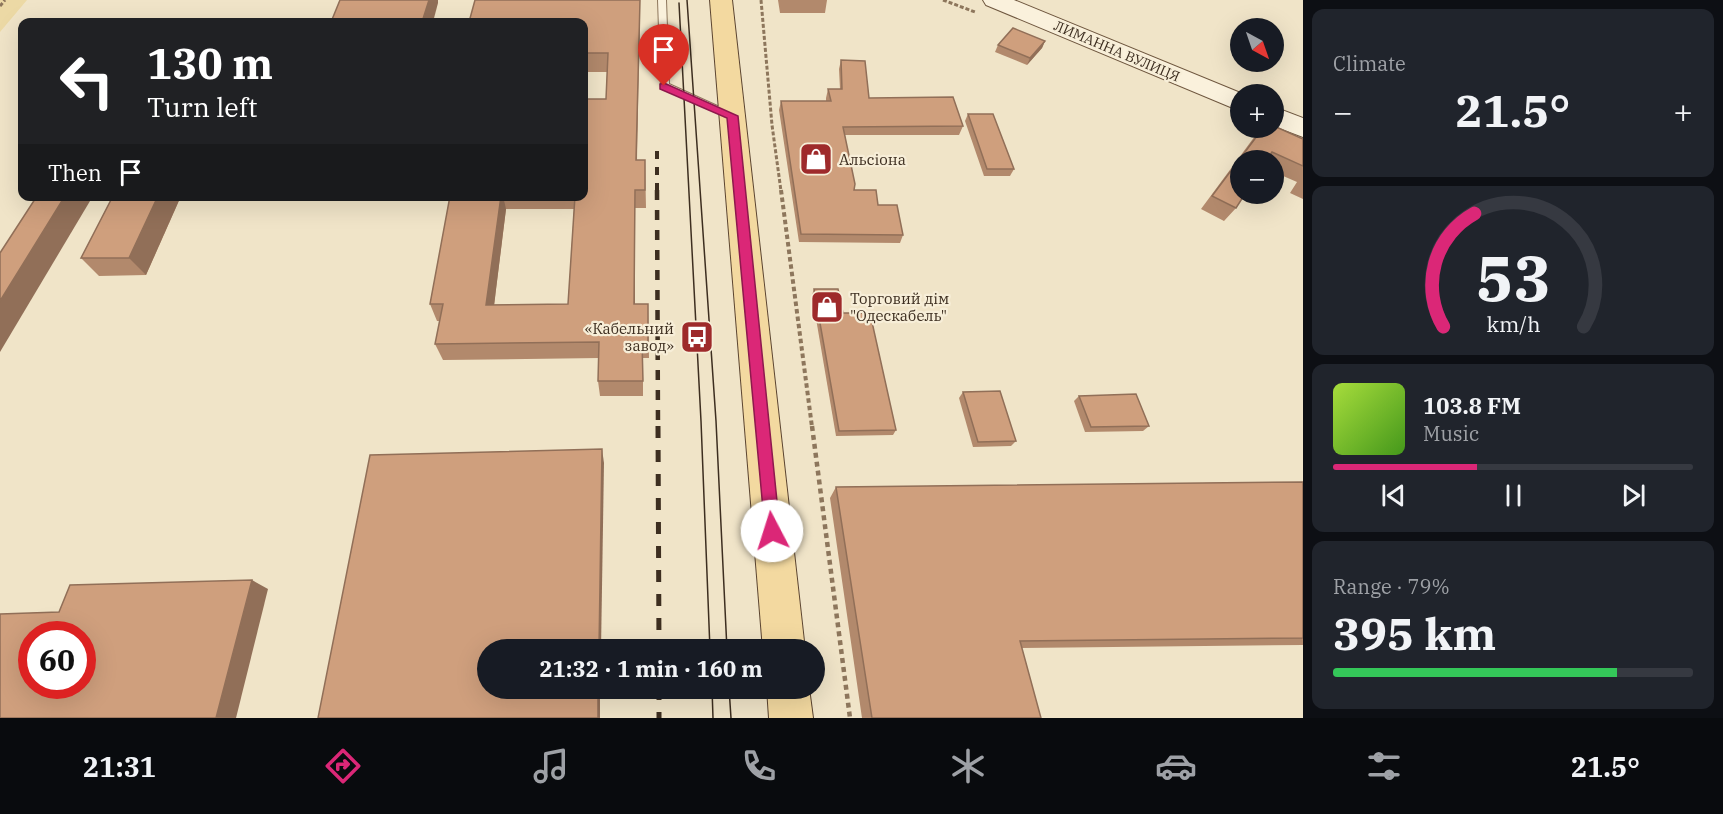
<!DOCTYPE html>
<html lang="en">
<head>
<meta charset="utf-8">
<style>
	:root { --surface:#171b24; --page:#20242c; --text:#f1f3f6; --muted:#9ea1a6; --line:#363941; --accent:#db2777 }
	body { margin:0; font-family:"IBM Plex Serif",serif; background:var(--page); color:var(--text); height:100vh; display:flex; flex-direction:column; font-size:22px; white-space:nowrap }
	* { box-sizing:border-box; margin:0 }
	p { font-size:20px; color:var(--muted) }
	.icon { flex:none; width:33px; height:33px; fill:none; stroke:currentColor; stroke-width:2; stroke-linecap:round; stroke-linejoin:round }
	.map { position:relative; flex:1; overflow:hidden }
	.details { display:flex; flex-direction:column; gap:9px; padding:9px; background:#0d0f14; width:420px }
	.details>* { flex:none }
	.top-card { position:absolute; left:18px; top:18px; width:570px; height:183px; border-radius:12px; box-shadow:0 6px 24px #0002; background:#202124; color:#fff; overflow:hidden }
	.needle { width:39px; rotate:140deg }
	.buttons { position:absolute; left:1230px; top:18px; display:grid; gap:12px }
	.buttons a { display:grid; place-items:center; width:54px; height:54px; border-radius:50%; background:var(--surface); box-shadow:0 6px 24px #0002; font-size:30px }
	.speed { position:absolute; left:18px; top:621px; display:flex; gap:12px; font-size:30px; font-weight:700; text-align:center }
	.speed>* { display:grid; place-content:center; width:78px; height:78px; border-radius:50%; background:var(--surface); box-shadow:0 6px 24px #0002; line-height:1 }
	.speed .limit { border:9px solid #d22; background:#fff; color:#111 }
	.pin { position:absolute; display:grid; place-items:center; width:51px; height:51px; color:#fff; margin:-62px -26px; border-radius:50% 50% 50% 0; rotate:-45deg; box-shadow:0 0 6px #0007 }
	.pin .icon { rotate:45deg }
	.me { position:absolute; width:66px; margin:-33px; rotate:355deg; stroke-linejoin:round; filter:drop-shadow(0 0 4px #0008) }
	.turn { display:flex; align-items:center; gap:21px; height:126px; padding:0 30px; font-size:27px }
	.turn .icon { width:78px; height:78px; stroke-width:2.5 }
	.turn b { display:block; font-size:42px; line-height:51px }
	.then { display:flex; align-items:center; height:57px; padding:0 30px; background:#0003; gap:12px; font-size:22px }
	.big { font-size:45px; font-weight:800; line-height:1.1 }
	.details .tile { flex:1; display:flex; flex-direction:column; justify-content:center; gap:9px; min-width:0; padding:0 21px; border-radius:12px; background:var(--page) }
	.details .dial { align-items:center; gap:0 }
	.dial svg { height:156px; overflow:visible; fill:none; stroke:var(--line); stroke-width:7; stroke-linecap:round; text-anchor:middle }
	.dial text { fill:var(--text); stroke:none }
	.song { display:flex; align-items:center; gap:18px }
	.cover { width:72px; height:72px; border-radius:9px; background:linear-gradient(135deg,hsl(80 70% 55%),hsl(100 70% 35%)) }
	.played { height:6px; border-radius:3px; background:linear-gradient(90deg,var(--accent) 40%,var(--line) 40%) }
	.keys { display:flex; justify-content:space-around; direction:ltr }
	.heat { display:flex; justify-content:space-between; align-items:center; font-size:33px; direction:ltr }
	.charge { height:9px; border-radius:4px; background:linear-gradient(90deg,#34c759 79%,var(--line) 0) }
	.trip { position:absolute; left:477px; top:639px; width:348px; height:60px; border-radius:30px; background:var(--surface); box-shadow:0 6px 24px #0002; font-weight:800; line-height:60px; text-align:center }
	.menu { display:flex; height:96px; justify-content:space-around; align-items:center; background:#090b0e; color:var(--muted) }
	.menu .icon { width:42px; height:42px }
	.menu .on { color:var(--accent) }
	.menu b { font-size:27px; color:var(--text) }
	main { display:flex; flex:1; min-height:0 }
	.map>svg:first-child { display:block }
</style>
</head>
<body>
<main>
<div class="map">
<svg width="1303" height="718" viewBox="0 0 1303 718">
	<rect width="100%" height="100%" fill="#f0e4c8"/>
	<!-- sand -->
	<polygon fill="#ecd9a5" points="0,0 27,0 0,32"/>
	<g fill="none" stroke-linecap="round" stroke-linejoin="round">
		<!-- lane casing -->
		<g stroke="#8d765c" stroke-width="2">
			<polygon id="lane" points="658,0 666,0 669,84 735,114 735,118 729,118 661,88"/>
		</g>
		<!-- secondary casing -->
		<g stroke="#6f573f" stroke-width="2">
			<g id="secondary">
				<polygon points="983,0 1014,0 1243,94 1240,94 1240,111 986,5"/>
				<polygon points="1274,107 1303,118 1303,137 1274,126"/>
			</g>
		</g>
		<!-- primary casing -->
		<g stroke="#5b4430" stroke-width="2">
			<g id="primary">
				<polygon points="710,0 732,0 805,650 763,650"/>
				<polygon points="767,688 809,688 813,718 769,718"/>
			</g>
		</g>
		<!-- path-far2 -->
		<g stroke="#8d765c" stroke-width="3" stroke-dasharray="4 2" stroke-linecap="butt">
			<polyline points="761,0 772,125 781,191"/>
			<polyline points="943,0 975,12"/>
			<polyline points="0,6 5,0"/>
			<polyline points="1246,128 1261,134"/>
		</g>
		<!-- path-far1 -->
		<polyline stroke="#8d765c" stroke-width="4" stroke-dasharray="4.5 3" stroke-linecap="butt" points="781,190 812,427"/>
		<!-- path -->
		<polyline stroke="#8d765c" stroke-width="4.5" stroke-dasharray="5 4" stroke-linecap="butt" points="812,426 850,718"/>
		<!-- lane -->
		<use href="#lane" fill="#faf1dc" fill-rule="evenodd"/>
		<!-- secondary -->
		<use href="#secondary" fill="#faf1dc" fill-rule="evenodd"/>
		<!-- primary -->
		<use href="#primary" fill="#f3d9a0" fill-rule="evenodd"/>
		<!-- tram -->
		<g stroke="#3d2e20" stroke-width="1.5">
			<polyline points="687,0 716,421 727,650"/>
			<polyline points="679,3 701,421 710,650"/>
			<polyline points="712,688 713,718"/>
			<polyline points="729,688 731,718"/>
		</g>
		<!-- rail-far2 -->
		<polyline stroke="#3d2e20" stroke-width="4" stroke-dasharray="8 8" stroke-linecap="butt" points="657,151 657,191"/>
		<!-- rail-far1 -->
		<polyline stroke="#3d2e20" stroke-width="4.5" stroke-dasharray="10 10" stroke-linecap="butt" points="657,190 658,427"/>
		<!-- rail -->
		<g stroke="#3d2e20" stroke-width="5" stroke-dasharray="12 12" stroke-linecap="butt">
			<polyline points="658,426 659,650"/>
			<polyline points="659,688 659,718"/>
		</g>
	</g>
	<!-- wall -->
	<g fill="#b2896c" fill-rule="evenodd">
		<path d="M475 0H640L637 160H645L646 208H635V304H648L649 358H643V396H600L598 381 599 358 443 360 435 344 440 321H437L430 304 450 196H584L606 99 607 72H584V22ZM506 209H574L568 304 494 305Z"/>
		<polygon points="778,0 827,0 825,13 780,13"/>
		<polygon points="1045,41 1042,48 1027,65 995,52 998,45"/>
		<polygon points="841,60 869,98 963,126 959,135 845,135 854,190 878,205 903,235 900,243 799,242 779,110 781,101 826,101 826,98 828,89 840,89 839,69"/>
		<polygon points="968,114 1014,169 1010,176 984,176 965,121"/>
		<polygon points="1262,128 1274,128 1303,139 1303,199 1290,193 1297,182 1274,172 1274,160 1240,160 1236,208 1224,221 1201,209 1255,136"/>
		<polygon points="113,196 181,196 146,275 99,276 81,258"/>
		<polygon points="814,289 843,313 896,430 893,435 836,436 812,295"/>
		<polygon points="963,392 1016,441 1011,446 973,447 959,398"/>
		<polygon points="1079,396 1149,426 1143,431 1085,432 1074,401"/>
		<polygon points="1303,482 1303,645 1022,648 1041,718 862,718 830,498 836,487"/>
	</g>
	<!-- shaded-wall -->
	<g fill="#916f58">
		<polygon points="429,0 438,0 438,3 433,22 422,22"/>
		<polygon points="640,0 636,179 636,160"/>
		<polygon points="1045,41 1042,48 1027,65 1030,58"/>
		<polygon points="635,190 635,321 634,304"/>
		<polygon points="65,196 93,196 0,352 0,301"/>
		<polygon points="158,196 181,196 146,275 129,258"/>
		<polygon points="501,196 503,196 506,209 492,322 486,305"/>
		<polygon points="602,449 604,463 601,650 599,650"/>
		<polygon points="252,580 268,589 236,718 216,718"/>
		<rect x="598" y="688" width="2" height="30"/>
	</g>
	<!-- building -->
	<g fill="#cf9f7d" stroke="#916f58" stroke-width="1.5" fill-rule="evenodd">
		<polygon points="340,0 429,0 422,22 331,22"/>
		<polygon points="475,0 640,0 636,160 645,160 645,190 635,190 634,304 648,304 648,342 642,342 643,381 598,381 599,342 435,344 443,304 430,304 450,196 501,196 486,305 568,304 575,196 584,196 584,99 606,99 608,53 584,53 584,22 469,22"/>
		<polygon points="1013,28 1045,41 1030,58 998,45"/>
		<polygon points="841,60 865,61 869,98 953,97 963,126 843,127 855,184 854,190 876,190 878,205 897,205 903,235 801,234 781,101 831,101 828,89 842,89"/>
		<polygon points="968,114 993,114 1014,169 987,169"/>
		<polygon points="1274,126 1303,139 1303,166 1272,152 1267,160 1240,160 1240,194 1245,194 1236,208 1212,196 1263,128 1274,128"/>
		<polygon points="37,196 65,196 0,301 0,253"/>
		<polygon points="113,196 158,196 129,258 81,258"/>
		<polygon points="814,289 838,289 843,313 870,313 896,430 839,431"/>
		<polygon points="1000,391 1016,441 978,442 963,392"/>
		<polygon points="1136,394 1149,426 1091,427 1079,396"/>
		<polygon points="602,449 599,650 488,650 488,688 598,688 598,718 318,718 370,455"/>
		<polygon points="1303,482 1303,638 1020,641 1041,718 872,718 836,487"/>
		<path d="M252 580 216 718H0V614L59 612 70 585ZM32 634H82V686H32Z"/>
	</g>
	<!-- route -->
	<polygon fill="#db2777" stroke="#8e194d" stroke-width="1.5" points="664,83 738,116 780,531 778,536 772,538 767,536 765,531 727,118 660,89 660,84"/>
	<!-- icons -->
	<defs>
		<g id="shop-square" transform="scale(1.725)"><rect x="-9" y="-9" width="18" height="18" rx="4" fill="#9e2a2b" stroke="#f7eed8"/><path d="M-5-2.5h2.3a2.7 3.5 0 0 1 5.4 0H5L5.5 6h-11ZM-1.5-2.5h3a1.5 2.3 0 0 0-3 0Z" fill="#fff"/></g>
		<g id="bus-square" transform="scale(1.725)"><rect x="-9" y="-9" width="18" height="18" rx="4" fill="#9e2a2b" stroke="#f7eed8"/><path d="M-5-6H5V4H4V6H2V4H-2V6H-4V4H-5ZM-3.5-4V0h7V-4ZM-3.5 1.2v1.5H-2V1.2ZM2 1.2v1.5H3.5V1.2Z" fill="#fff"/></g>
	</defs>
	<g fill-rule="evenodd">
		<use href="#shop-square" x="816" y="159"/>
		<use href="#shop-square" x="827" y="307"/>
		<use href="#bus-square" x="697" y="337"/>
	</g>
	<g text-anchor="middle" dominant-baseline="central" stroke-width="4.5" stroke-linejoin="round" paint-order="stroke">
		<!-- far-street labels -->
		<g font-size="14" fill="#3d2e20" stroke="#f7eed8">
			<text transform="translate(1117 51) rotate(23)">ЛИМАННА ВУЛИЦЯ</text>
		</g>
		<!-- poi labels -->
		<g font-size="15" fill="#3d2e20" stroke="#f7eed8" text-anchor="start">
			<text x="839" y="159">Альсіона</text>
			<text x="850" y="298">Торговий дім<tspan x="850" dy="17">"Одескабель"</tspan></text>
			<text x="674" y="328" text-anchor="end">«Кабельний<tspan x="674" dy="17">завод»</tspan></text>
		</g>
	</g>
</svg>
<div class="buttons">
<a><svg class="needle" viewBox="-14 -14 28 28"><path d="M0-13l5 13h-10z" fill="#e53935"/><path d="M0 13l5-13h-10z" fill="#9ea1a6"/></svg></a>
<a>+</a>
<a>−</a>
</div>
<div class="speed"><div class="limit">60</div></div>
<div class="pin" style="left:664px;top:86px;background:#d93025"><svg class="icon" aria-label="arrive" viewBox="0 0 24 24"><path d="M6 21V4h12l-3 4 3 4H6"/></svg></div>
<svg class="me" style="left:772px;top:531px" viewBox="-20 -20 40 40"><circle r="19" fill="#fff"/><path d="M0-13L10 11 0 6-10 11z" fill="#db2777"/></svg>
<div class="trip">21:32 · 1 min · 160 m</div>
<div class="top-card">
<div class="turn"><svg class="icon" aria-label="left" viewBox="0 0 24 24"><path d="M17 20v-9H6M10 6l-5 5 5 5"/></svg><div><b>130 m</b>Turn left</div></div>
<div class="then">Then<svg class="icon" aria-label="arrive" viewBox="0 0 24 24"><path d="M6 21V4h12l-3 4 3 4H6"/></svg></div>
</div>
</div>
<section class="details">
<div class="tile"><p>Climate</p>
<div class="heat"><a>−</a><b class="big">21.5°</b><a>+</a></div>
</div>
<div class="tile dial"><svg viewBox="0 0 100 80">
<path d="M14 69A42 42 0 1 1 86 69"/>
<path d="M14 69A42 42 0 0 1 30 11" stroke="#db2777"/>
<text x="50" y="56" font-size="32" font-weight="700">53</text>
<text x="50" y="72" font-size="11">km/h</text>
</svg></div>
<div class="tile">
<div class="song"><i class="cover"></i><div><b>103.8 FM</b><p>Music</p></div></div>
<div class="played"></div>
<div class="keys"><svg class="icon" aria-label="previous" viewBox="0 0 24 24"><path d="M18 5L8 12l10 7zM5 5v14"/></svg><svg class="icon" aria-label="pause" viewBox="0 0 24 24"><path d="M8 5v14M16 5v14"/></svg><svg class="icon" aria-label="next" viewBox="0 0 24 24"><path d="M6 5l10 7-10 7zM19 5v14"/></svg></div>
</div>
<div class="tile"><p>Range · 79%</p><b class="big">395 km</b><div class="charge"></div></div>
</section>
</main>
<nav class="menu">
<b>21:31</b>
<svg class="icon on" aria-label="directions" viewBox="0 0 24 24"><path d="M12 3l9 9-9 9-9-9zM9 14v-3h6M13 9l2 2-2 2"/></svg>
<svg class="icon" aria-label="music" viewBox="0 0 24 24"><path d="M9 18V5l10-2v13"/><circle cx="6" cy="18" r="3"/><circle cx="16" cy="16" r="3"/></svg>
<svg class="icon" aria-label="phone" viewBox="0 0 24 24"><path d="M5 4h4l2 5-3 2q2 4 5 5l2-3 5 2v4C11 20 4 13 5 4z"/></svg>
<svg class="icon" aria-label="climate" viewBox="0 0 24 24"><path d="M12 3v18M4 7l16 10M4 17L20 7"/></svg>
<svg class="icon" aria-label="car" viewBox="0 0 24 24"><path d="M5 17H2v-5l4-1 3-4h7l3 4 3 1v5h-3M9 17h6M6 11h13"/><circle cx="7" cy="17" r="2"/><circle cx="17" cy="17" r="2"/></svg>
<svg class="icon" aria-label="filters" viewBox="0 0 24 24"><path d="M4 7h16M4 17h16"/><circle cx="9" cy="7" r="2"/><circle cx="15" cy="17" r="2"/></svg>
<b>21.5°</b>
</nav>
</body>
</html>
